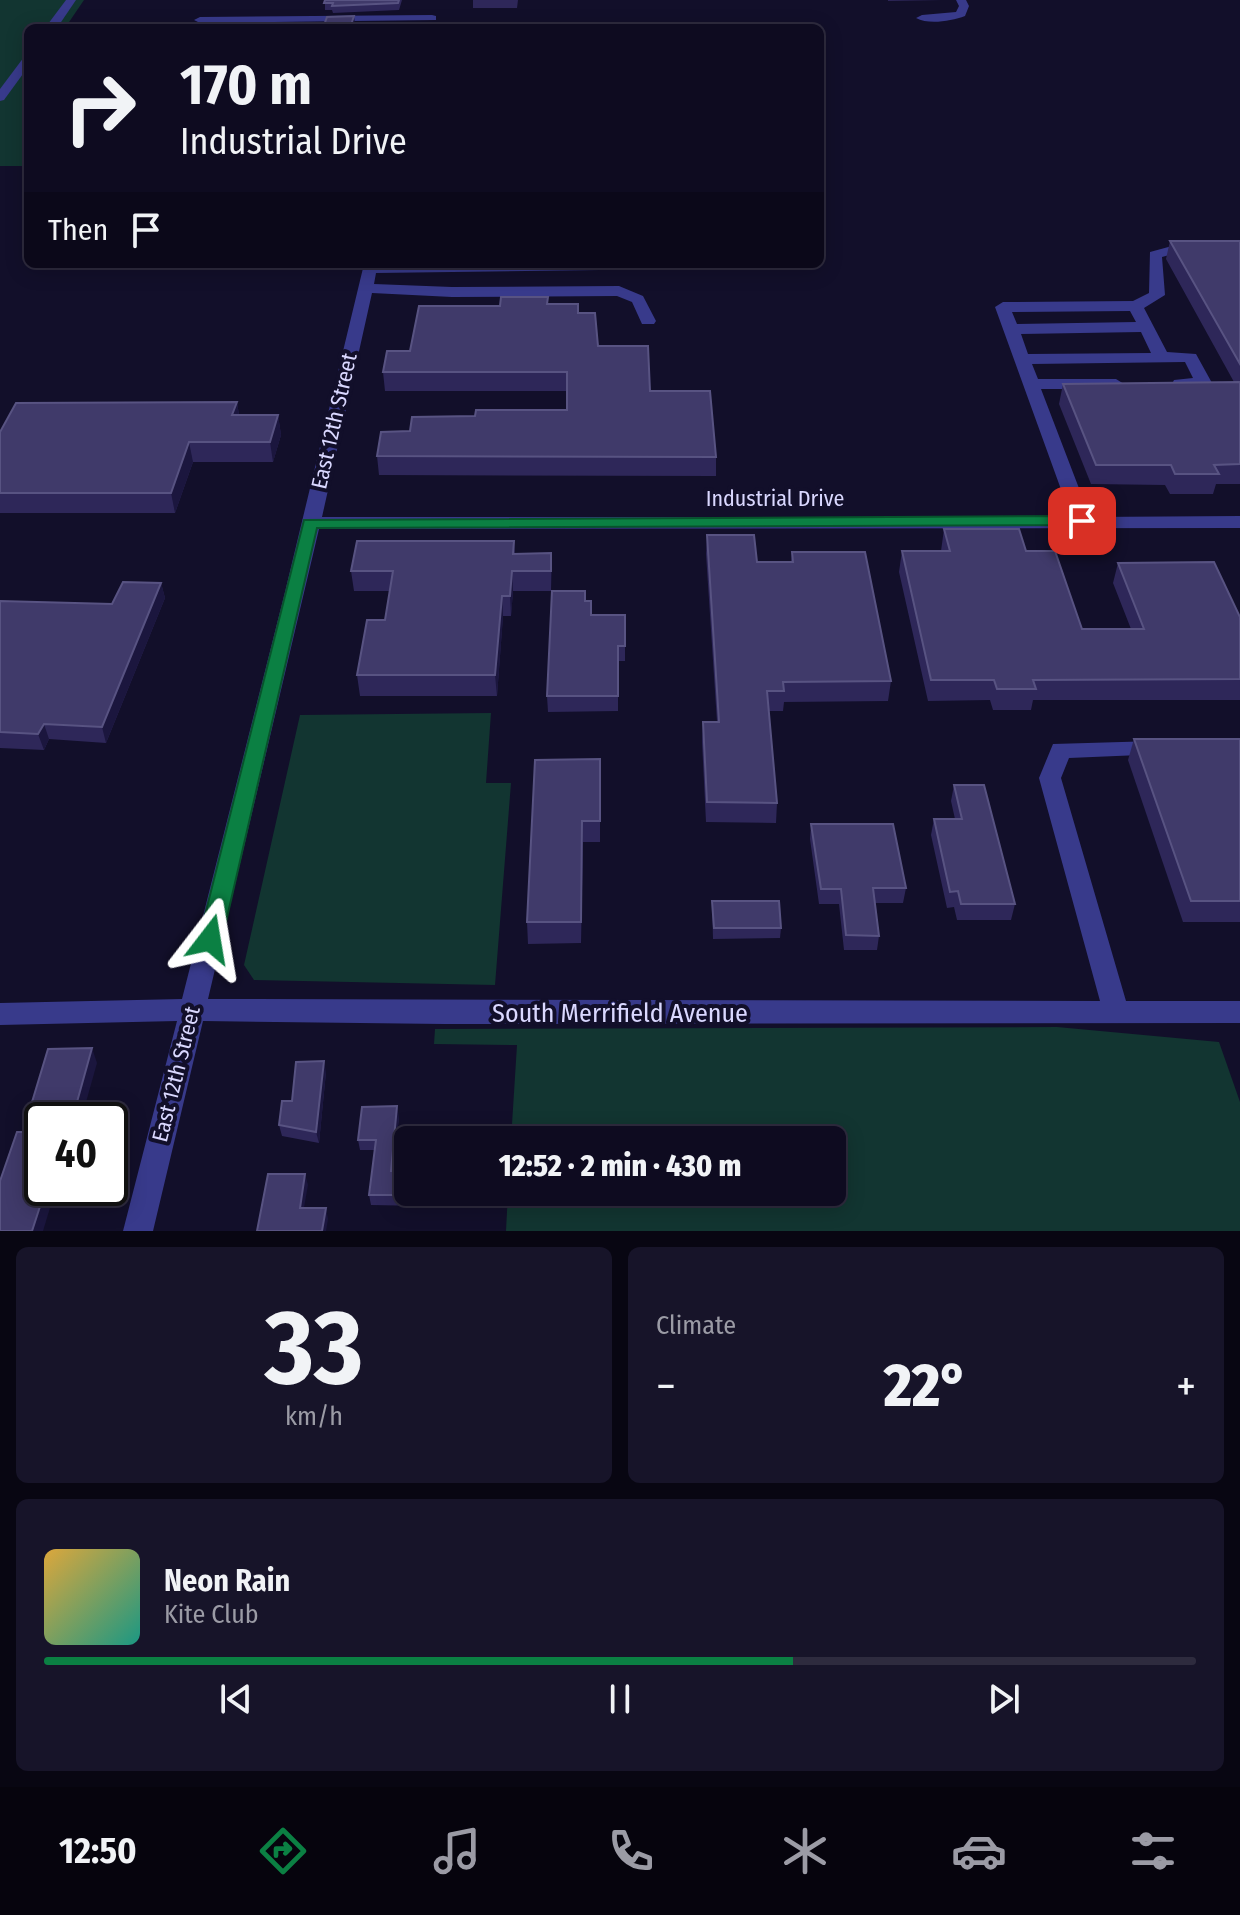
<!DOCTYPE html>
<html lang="en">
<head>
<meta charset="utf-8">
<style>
	:root { --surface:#0e0b20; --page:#171429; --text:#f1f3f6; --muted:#9b9ba5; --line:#2e2b3e; --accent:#0b8043 }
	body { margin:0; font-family:"Fira Sans Condensed",sans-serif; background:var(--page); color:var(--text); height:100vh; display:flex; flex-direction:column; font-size:30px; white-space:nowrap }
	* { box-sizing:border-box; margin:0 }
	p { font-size:26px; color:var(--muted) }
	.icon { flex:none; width:44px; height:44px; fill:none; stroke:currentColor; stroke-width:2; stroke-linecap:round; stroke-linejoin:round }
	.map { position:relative; height:1231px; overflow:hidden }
	.sheet { display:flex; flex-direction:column; gap:16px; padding:16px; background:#080612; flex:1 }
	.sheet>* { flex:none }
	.hud { position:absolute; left:24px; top:24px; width:800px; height:244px; border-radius:12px; box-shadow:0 4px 20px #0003,0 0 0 2px var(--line); background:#0e0b20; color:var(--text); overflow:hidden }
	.speed { position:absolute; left:24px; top:1102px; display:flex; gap:16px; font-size:40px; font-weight:700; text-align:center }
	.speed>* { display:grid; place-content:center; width:104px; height:104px; border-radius:50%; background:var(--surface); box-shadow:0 4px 20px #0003,0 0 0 2px var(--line); line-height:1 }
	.speed .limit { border:4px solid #111; border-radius:12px; background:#fff; color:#111 }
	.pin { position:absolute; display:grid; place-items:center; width:68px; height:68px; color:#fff; margin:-34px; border-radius:16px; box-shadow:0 4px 12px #0006 }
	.me { position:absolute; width:88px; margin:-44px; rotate:14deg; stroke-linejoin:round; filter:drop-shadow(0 0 6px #0008) }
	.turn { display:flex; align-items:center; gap:28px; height:168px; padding:0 24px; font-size:36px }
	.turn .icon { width:104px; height:104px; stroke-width:2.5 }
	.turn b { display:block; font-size:56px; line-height:68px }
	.then { display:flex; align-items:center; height:76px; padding:0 24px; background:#0003; gap:16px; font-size:30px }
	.big { font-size:60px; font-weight:800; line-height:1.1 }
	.sheet .widget { flex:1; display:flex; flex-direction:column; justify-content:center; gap:12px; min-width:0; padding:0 28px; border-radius:12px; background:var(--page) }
	.sheet .dial { align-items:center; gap:0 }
	.dial b { font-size:104px; line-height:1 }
	.song { display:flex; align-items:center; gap:24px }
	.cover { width:96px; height:96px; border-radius:12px; background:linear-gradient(135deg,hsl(40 70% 55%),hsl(170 70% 35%)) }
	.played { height:8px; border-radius:4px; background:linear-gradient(90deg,var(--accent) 65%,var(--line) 65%) }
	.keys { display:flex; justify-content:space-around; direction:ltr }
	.heat { display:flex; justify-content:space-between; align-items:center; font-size:44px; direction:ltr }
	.sheet .tiles { flex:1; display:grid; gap:16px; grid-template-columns:1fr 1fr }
	.widget:last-child { grid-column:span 2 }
	.trip { position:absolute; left:394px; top:1126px; width:452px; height:80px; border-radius:12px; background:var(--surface); box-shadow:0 4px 20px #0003,0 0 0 2px var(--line); font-weight:800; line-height:80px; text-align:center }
	.tab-bar { display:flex; height:128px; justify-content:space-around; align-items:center; background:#06040d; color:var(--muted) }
	.tab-bar .icon { width:56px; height:56px }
	.tab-bar .on { color:var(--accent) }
	.tab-bar b { font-size:36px; color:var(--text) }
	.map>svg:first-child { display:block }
</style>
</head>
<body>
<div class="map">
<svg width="1240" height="1231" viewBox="0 0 1240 1231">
	<rect width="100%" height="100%" fill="#120f2a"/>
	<!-- green -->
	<g fill="#123531">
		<polygon points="0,0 84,0 65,28 28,28 28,166 0,166"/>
		<polygon points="491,713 486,783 511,783 495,985 254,980 244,965 300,715"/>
		<polygon points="1057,1027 1219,1042 1240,1102 1240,1231 506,1231 508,1192 832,1192 832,1140 511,1140 517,1045 434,1044 435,1029"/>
	</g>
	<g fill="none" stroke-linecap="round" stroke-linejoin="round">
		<!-- minor -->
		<g fill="#383a8b" fill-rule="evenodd">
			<polygon points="66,0 76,0 57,28 45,28"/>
			<path d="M956 0H966L969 6 965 16C951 21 929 25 916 18L922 15 956 12 959 6Z"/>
			<polygon points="432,15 436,16 436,20 200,23 194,20 200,17"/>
			<polygon points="28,55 28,67 4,100 0,101 0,89 24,57"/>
			<path d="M1240 245V253L1173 254 1162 257 1165 295 1144 308 1167 352 1196 354 1212 383 1210 387 1174 388 1172 384 1174 380 1193 378 1185 362 1032 364 1038 379H1116L1124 384 1116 389H1041L1090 517 1240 516V528L319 529 208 999 1100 1001 1039 778 1053 744 1156 741 1164 744 1167 749 1164 754 1069 758 1061 778 1126 1001H1240V1023L444 1024 203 1021 153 1231H123L177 1021 0 1025V1003L182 999 285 592 364 264H752L745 268 376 273 374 284 452 287 619 286 643 296 656 321 654 324H642L632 302 617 296 452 297 372 293 322 517H1071L995 307 1003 302 1133 301 1149 293 1150 252 1172 246ZM1130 311 1136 322 1017 324 1012 312ZM1141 332 1151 353 1028 354 1021 334Z"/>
		</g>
	</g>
	<!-- wall -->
	<g fill="#2e2759">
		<polygon points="325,0 402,0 399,10 333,13 332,10 325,10"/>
		<polygon points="473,0 518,0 517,8 473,8"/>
		<polygon points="888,0 942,0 888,1"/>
		<polygon points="1170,241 1240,241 1240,484 1216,484 1213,494 1170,494 1165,485 1091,484 1059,404 1063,384 1234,382 1166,259"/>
		<polygon points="548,297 548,304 578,313 598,346 650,391 716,457 716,476 379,475 377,456 410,431 475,416 567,410 567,391 385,391 383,372 410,351 500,306"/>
		<polygon points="237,402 239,415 278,415 281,435 273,462 193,462 175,513 0,513 0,432"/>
		<polygon points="944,529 1026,551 1082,629 1131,629 1113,583 1118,563 1240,617 1240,700 1033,700 1031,710 993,710 990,700 928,701 899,572 902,551 941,551"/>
		<polygon points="707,535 757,562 791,562 792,552 891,681 888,701 784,702 783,711 769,711 777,803 776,823 706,822 702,742 703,722 717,722 706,554"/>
		<polygon points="514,541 515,554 551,553 551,591 513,591 511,616 503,616 497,696 360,696 357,675 385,620 390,591 354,591 351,571"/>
		<polygon points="161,583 165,598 106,743 49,739 44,750 0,748 0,601 112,604"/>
		<polygon points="585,601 591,615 625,615 625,661 618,661 618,711 548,712 547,696"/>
		<polygon points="1134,739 1240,739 1240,922 1183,922 1128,760"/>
		<polygon points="600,759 600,842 583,842 581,943 528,944 527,922"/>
		<polygon points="954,785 1015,904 1011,920 957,920 954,907 947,908 931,835 934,819 955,819 951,801"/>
		<polygon points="811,824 906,888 903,903 875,903 879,936 877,950 844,950 839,904 819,904 810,839"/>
		<polygon points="712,901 781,928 780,938 713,939"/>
		<polygon points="326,1072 319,1143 282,1136 279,1125 292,1101"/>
		<polygon points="399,1117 393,1171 426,1192 424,1206 371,1205 369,1195 375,1150 360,1150 358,1140"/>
	</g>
	<!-- shaded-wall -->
	<g fill="#1b163e">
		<polygon points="354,16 355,24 353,28 350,28"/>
		<polygon points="237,402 240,422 232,415"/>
		<polygon points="278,415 281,435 273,462 270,442"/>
		<polygon points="189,442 193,462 175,513 171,493"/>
		<polygon points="551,553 552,574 551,591"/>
		<polygon points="512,571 513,591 511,616 510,596"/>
		<polygon points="161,583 165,598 106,743 102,727"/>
		<polygon points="502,596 503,616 497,696 495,675"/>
		<polygon points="44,724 49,739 44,750 38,734"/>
		<polygon points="582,821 583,842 581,943 581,922"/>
		<polygon points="92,1048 97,1063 81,1120 72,1120"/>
		<polygon points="324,1061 326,1072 319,1143 316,1132"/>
		<polygon points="397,1106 399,1117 392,1181 391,1171"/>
		<polygon points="305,1174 308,1185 302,1219 300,1208"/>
		<polygon points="46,1188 56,1188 43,1231 32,1231"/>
		<polygon points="423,1192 426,1192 424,1206 423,1195"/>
		<polygon points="326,1208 328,1219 326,1231 322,1231"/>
	</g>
	<!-- building -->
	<g fill="#403a6a" stroke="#585382" stroke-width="2">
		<polygon points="325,0 399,0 398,3 332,6 333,3 324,3"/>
		<polygon points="354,16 350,28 323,28 327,17"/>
		<polygon points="1170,241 1240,241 1240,364"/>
		<polygon points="501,297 548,297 547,304 578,304 578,313 595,313 598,346 648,346 650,391 710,391 716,457 377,456 381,432 410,431 412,417 475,416 476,410 567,410 567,372 383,372 387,351 410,351 419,306 500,306"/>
		<polygon points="1240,382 1240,464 1214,465 1219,474 1175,474 1171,465 1096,465 1063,384"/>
		<polygon points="237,402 232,415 278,415 270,442 189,442 171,493 0,493 0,432 16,403"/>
		<polygon points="944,529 1019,529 1026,551 1055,551 1082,629 1144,629 1118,563 1214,562 1240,617 1240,679 1033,680 1036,689 997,689 994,680 931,680 902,551 950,551"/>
		<polygon points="707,535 754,535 757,562 793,562 792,552 865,552 891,681 783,682 784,691 767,691 777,803 707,802 703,722 719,722"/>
		<polygon points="357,541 514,541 513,554 551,553 551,571 512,571 510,596 502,596 495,675 357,675 367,620 385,620 393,571 351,571"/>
		<polygon points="123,582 161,583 102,727 44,724 38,734 0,732 0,601 112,604"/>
		<polygon points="552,591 585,591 585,601 591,601 591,615 625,615 625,646 618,646 618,696 547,696"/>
		<polygon points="1134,739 1240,739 1240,901 1191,901"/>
		<polygon points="600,759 600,821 582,821 581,922 527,922 535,760"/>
		<polygon points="954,785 984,785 1015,904 961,904 958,891 950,892 934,819 962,819"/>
		<polygon points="811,824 893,824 906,888 873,888 879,936 846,935 841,889 821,889"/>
		<polygon points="712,901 779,901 781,928 714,928"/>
		<polygon points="92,1048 72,1120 42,1120 42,1188 46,1188 32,1231 0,1231 0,1181 17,1132 23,1132 48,1049"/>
		<polygon points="324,1061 316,1132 279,1125 282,1101 292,1101 296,1062"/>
		<polygon points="397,1106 391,1171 408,1171 408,1192 423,1192 423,1195 369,1195 376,1140 358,1140 362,1107"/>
		<polygon points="268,1174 305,1174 300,1208 326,1208 322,1231 257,1231"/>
	</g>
	<!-- route -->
	<polygon fill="#0b8043" stroke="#07532c" stroke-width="2" points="1082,516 1091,521 1088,525 317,528 222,939 218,945 210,948 202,945 199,939 304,520"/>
	<g text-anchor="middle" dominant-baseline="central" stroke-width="8" stroke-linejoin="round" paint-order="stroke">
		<!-- street labels -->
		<g font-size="22" fill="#dad8ff" stroke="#120f2a">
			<text transform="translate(334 421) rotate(-77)">East 12th Street</text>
			<text x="775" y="498">Industrial Drive</text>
			<text transform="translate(176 1074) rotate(-76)">East 12th Street</text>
		</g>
		<!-- near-street labels -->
		<g font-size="26" fill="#dad8ff" stroke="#120f2a">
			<text x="620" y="1013">South Merrifield Avenue</text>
		</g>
	</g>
</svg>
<div class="speed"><div class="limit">40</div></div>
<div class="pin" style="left:1082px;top:521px;background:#d93025"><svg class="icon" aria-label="arrive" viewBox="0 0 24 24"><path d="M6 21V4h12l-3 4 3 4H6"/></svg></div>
<svg class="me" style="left:210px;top:939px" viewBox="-20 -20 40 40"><path d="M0-17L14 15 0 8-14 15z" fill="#0b8043" stroke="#fff" stroke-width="4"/></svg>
<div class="trip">12:52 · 2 min · 430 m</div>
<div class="hud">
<div class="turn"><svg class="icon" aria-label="right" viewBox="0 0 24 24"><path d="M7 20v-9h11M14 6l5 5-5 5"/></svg><div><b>170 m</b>Industrial Drive</div></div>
<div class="then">Then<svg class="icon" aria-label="arrive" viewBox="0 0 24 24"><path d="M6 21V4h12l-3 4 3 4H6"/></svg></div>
</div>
</div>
<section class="sheet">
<div class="tiles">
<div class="widget dial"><b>33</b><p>km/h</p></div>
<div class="widget"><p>Climate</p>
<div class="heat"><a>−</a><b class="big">22°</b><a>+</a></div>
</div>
<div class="widget">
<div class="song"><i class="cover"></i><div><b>Neon Rain</b><p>Kite Club</p></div></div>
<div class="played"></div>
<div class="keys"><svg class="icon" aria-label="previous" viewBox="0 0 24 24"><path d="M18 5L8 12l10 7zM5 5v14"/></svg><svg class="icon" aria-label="pause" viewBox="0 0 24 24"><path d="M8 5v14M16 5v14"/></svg><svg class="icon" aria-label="next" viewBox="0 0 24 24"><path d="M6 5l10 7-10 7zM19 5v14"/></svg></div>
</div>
</div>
</section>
<nav class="tab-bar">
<b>12:50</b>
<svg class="icon on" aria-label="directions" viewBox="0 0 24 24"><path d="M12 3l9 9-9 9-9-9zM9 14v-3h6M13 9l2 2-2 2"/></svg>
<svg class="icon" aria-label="music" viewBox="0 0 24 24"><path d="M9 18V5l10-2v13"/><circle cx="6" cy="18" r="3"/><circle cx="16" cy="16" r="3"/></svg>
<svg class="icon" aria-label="phone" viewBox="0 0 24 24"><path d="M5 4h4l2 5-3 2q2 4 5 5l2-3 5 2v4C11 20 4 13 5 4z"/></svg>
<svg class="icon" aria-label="climate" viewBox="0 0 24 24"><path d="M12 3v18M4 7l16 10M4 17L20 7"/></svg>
<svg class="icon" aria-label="car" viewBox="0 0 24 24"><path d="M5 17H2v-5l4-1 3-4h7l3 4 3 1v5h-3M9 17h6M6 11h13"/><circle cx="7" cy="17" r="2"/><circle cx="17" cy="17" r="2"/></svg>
<svg class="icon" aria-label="filters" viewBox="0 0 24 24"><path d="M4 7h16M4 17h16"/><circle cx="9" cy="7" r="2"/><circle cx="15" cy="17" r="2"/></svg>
</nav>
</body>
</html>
